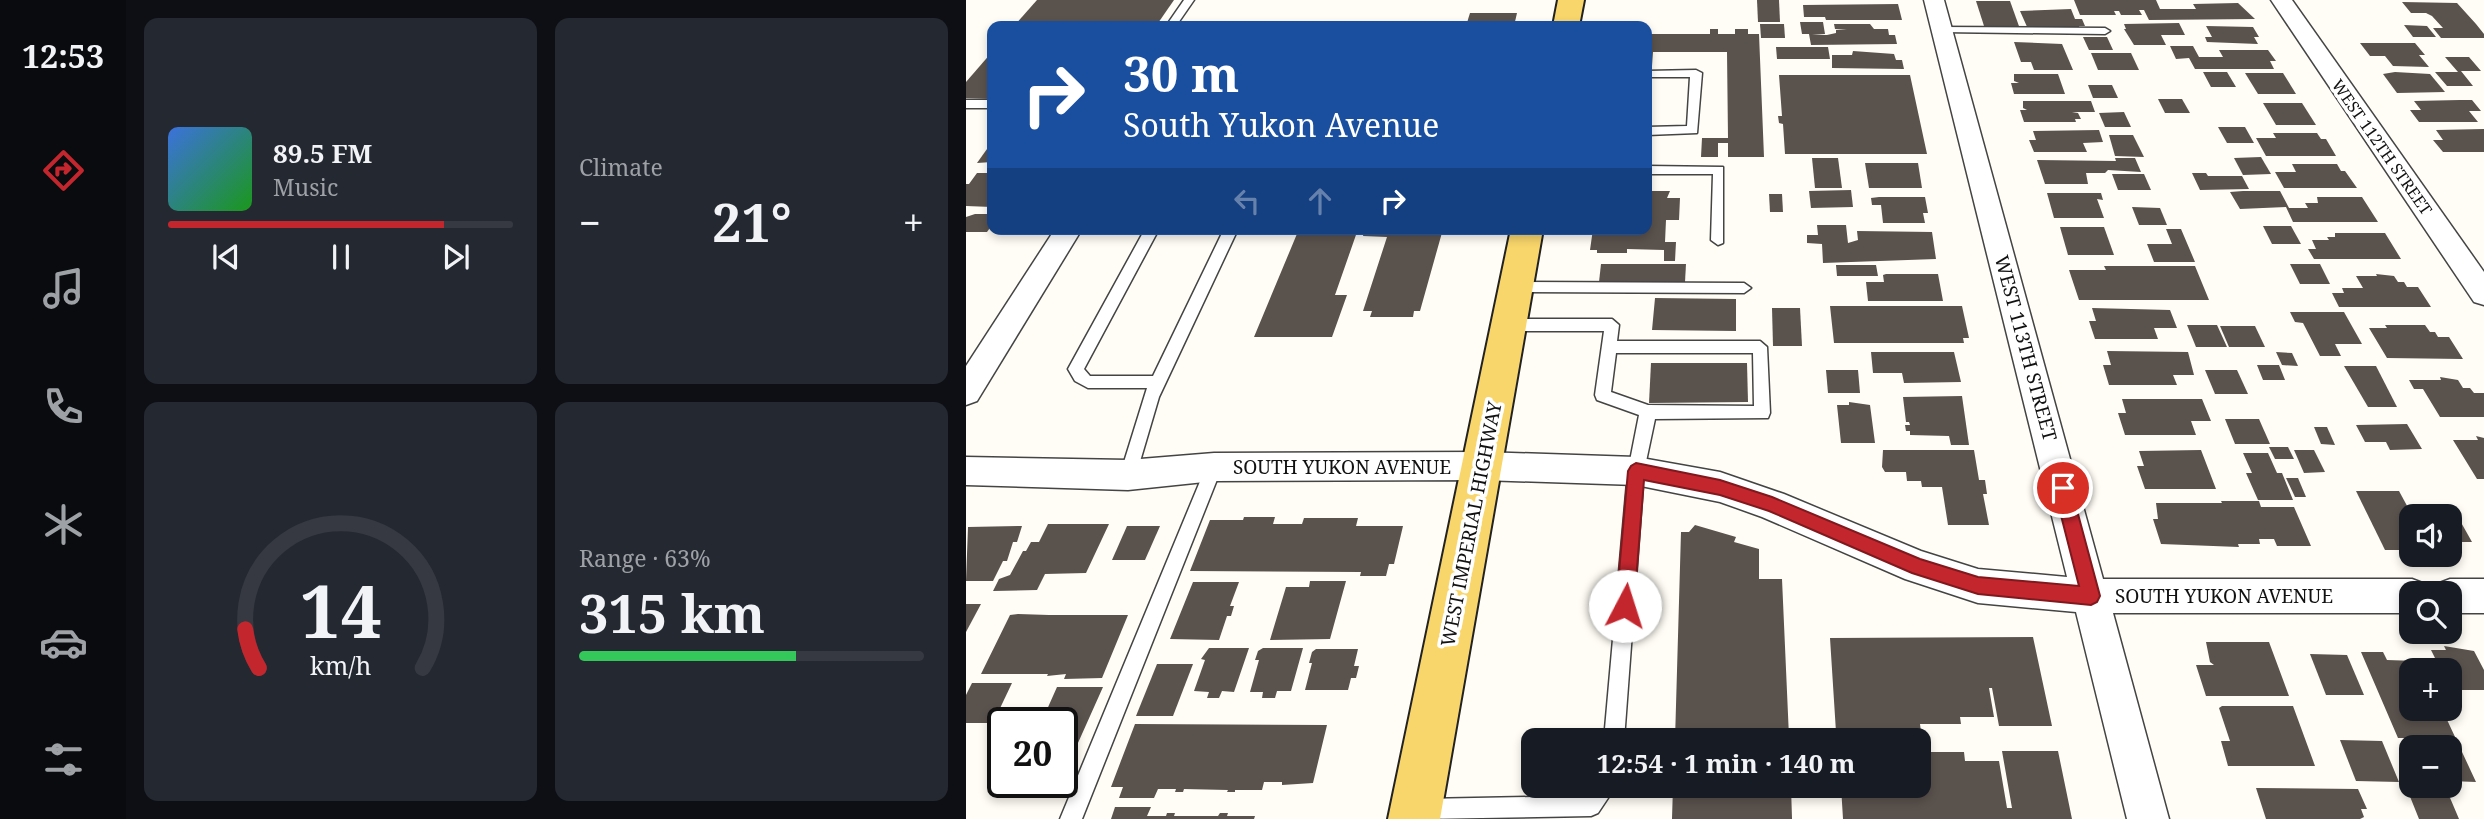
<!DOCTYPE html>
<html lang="en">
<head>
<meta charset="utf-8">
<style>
	:root { --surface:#171b24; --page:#242831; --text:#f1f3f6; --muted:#9ea1a6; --line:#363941; --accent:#c4262e }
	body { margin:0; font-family:"Noto Serif",serif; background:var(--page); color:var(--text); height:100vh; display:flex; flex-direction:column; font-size:26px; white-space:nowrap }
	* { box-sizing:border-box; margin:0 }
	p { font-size:23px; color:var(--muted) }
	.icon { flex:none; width:38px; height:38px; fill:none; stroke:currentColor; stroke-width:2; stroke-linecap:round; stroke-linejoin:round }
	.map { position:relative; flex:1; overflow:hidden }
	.side { display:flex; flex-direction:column; gap:18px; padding:18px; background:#0d0f14; width:840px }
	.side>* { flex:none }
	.hud { position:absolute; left:21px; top:21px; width:665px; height:214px; border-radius:14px; box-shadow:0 4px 10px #0003; background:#1a4fa0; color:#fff; overflow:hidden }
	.fabs { position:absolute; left:1433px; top:504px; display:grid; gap:14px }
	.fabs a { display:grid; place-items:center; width:63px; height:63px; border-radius:14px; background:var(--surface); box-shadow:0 4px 10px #0003; font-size:35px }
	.speed { position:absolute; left:21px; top:707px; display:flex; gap:14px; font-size:35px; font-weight:700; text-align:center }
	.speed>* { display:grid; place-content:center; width:91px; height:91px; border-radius:50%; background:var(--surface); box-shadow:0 4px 10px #0003; line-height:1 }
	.speed .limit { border:4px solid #111; border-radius:10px; background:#fff; color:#111 }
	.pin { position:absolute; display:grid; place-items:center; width:60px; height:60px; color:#fff; margin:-30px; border:4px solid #fff; border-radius:50%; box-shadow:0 2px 7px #0007 }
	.me { position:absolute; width:77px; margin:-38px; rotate:5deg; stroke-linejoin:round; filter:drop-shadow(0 0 5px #0008) }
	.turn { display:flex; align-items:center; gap:24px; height:147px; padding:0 21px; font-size:32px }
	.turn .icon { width:91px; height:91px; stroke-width:2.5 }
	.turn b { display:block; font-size:49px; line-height:60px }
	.lanes { display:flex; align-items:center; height:66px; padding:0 21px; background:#0003; justify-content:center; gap:35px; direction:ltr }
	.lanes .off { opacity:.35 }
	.big { font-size:52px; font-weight:700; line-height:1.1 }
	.side .card { flex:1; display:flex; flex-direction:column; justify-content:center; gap:10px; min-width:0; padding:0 24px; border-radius:14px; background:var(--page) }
	.side .dial { align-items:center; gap:0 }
	.dial svg { height:182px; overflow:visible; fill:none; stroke:var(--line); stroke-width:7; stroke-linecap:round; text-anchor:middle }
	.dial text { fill:var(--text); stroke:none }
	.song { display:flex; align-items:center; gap:21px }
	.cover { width:84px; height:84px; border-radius:10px; background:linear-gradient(135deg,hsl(220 70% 55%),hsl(120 70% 35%)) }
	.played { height:7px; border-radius:4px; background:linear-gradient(90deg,var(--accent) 80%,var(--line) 80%) }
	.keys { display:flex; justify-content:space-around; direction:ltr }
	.heat { display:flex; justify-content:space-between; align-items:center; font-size:38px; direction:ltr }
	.charge { height:10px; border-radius:5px; background:linear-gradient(90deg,#34c759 63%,var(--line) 0) }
	.side .tiles { flex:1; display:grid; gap:18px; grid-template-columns:repeat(2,1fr) }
	.trip { position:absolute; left:555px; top:728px; width:410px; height:70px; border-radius:14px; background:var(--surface); box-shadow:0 4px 10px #0003; font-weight:700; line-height:70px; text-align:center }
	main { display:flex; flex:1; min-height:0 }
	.tab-bar { display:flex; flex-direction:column; width:126px; justify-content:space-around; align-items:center; background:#090b0e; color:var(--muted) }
	.tab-bar .icon { width:49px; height:49px }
	.tab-bar .on { color:var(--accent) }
	.tab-bar b { font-size:32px; color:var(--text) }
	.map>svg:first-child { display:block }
</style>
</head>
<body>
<main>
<nav class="tab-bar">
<b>12:53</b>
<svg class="icon on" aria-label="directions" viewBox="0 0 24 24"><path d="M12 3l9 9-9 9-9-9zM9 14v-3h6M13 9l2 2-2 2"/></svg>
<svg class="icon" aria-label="music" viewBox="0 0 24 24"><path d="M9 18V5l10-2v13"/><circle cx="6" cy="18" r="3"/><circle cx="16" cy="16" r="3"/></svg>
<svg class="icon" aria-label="phone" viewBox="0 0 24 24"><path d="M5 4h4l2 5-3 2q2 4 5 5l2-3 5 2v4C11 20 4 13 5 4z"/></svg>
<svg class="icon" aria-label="climate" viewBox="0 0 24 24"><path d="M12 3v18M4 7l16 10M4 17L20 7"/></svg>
<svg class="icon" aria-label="car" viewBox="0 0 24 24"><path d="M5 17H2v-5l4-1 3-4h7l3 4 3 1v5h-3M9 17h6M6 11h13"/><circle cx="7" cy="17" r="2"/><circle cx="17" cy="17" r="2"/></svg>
<svg class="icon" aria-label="filters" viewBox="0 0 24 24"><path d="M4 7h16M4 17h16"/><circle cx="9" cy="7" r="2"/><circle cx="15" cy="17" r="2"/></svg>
</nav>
<section class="side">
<div class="tiles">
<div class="card">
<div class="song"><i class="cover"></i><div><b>89.5 FM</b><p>Music</p></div></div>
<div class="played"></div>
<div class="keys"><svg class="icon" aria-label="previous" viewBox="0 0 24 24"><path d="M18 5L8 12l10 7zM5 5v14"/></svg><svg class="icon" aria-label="pause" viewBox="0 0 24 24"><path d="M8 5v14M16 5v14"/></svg><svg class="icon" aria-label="next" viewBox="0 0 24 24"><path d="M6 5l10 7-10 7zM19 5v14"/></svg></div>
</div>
<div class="card"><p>Climate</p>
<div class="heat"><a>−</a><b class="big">21°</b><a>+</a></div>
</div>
<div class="card dial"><svg viewBox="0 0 100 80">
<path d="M14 69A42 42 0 1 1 86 69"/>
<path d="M14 69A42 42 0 0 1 8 52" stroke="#c4262e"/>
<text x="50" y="56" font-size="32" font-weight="700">14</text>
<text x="50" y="72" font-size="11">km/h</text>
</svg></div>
<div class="card"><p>Range · 63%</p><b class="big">315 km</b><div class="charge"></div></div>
</div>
</section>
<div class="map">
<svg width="1518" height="819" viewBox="0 0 1518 819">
	<rect width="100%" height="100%" fill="#fffdf5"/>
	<!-- building -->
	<g fill="#5a524d">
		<polygon points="71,0 208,0 190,26 48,26"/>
		<polygon points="791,0 813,0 814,22 792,22"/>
		<polygon points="1108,0 1190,0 1194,9 1230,9 1227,4 1272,3 1289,19 1183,20 1178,10 1173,10 1176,15 1155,15 1153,11 1148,11 1150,15 1114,15"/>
		<polygon points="1010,1 1044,1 1054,29 1019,29"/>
		<polygon points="1436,2 1491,3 1510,24 1518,34 1518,38 1475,38 1467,28 1477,28 1466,16 1460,13 1445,13"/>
		<polygon points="932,4 936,20 860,20 859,17 838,17 837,5"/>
		<polygon points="1105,9 1109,19 1116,19 1119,26 1113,26 1114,29 1062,29 1054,11"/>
		<polygon points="504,13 551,13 548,26 500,26"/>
		<polygon points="834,22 857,22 859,34 846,35 861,35 870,33 870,30 881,30 869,29 868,24 904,24 908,29 922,29 923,35 929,35 931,44 845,45 843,34 836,34"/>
		<polygon points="1213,23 1219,35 1195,35 1200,45 1168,45 1158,29 1160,29 1158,24"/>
		<polygon points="794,24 818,24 819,38 795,38"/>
		<polygon points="1438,25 1461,26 1470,37 1447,37"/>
		<polygon points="1240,26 1287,27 1293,37 1288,37 1292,44 1241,42 1239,37 1246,37"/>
		<polygon points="744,29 752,29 752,34 769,34 769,29 782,29 782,34 793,34 798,157 762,157 762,143 752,143 752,157 735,157 736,138 762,138 761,52 687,52 686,66 681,66 681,34 744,34"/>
		<polygon points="1117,37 1141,37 1147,50 1123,50"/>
		<polygon points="1048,42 1096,44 1107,70 1068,70 1065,62 1055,62"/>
		<polygon points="1394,43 1449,43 1459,55 1453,55 1463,67 1427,66 1419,56 1404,56"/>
		<polygon points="1204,46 1227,46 1233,57 1257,57 1253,50 1302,50 1310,61 1304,61 1308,69 1229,69 1223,58 1210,59"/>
		<polygon points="810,47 862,47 864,59 811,59"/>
		<polygon points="887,51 928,54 930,60 936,60 938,69 866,68 866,55 886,55"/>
		<polygon points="26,52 26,99 0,98 0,82"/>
		<polygon points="1125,53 1165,53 1173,70 1132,70"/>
		<polygon points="1479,57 1503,57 1515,71 1495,71 1507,86 1481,86 1469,72 1492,72"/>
		<polygon points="1237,72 1261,72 1270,87 1245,87"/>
		<polygon points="1429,72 1464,74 1479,92 1431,93 1417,74"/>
		<polygon points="1279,73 1317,73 1330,94 1292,94"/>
		<polygon points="1048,74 1092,74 1099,94 1048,94 1045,83 1053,83 1048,81"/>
		<polygon points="813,75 944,75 961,154 819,154 817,124 813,123 812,116 816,116"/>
		<polygon points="1122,85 1146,85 1152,98 1127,98"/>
		<polygon points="1192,99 1216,99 1224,113 1199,113"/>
		<polygon points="1494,100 1506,100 1515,111 1503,111 1512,122 1453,122 1444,110 1455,110 1448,101"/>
		<polygon points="1057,101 1125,101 1129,112 1106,112 1112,113 1115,119 1109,119 1110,122 1058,122 1054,110 1061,110 1057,108"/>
		<polygon points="1297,103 1336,103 1350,125 1310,125"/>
		<polygon points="1158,112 1165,127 1139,127 1133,113"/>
		<polygon points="1252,127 1279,127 1288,143 1261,143"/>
		<polygon points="1518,129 1518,152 1477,152 1467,140 1477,140 1470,130"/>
		<polygon points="1133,130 1137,142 1117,143 1121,152 1068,152 1063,140 1070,140 1067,131"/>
		<polygon points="1307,133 1351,133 1355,139 1360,139 1370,156 1300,156 1290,138 1310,138"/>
		<polygon points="1143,135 1167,135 1178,157 1149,156"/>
		<polygon points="26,142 26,162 11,163"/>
		<polygon points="1295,157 1305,174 1277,175 1268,158"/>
		<polygon points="846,158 872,158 876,188 849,188"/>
		<polygon points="1149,158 1169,158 1175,172 1142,170 1139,173 1120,173 1122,184 1079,184 1071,160 1150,161"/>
		<polygon points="899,163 952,163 956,188 903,188"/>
		<polygon points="1326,164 1371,164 1375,171 1379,171 1391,188 1318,188 1309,172 1330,172"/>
		<polygon points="11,173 26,173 26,207 0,206 0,184 3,184"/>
		<polygon points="1226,173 1240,173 1242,176 1276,176 1283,189 1234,190"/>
		<polygon points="1146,174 1178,174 1185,190 1152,190"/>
		<polygon points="885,190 887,207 845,208 843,191"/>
		<polygon points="681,191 704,191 701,198 714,198 713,220 700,220 699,242 710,242 709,261 698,261 698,250 661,249 661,253 631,253 631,250 624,250 627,229 681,229"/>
		<polygon points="1277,191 1314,191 1323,208 1342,208 1339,203 1352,203 1351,197 1396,197 1412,222 1327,222 1320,207 1274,209 1264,192"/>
		<polygon points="1081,193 1135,193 1137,200 1131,199 1138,218 1088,218"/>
		<polygon points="803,194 816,194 817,212 804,212"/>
		<polygon points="913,197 959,197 962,213 957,213 959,223 917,223 915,205 906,205 905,198"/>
		<polygon points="1166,207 1194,208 1201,225 1173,225"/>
		<polygon points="9,214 26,214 26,225 21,232 0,232 0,217"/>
		<polygon points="851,225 880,225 882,243 892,240 891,231 966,232 970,259 857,263 856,244 841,243 841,235 852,235"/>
		<polygon points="1297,226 1325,226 1335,244 1306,244"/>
		<polygon points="1094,227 1138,227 1148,255 1102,255"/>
		<polygon points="333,229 477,229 454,311 448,311 447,317 404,317 406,311 397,311 421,237 397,236 398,232 391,232 369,295 381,295 366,337 288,337"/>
		<polygon points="1200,229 1215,229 1229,262 1188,262 1181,244 1206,244"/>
		<polygon points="1369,233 1419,233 1435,259 1348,259 1342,249 1350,249 1346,240 1363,240 1361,237 1369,237"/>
		<polygon points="635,264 720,264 719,282 633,282"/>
		<polygon points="1324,264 1354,264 1364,284 1334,284"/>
		<polygon points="870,265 910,265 912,276 871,276"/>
		<polygon points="1138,266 1229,266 1243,300 1113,300 1103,270 1140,270"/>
		<polygon points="920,274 972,274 977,301 902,301 900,282 918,282 917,275"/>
		<polygon points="1410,274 1428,276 1432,282 1438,282 1441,287 1452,287 1465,307 1373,307 1366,293 1378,293 1376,288 1397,288 1390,276 1411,276"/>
		<polygon points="689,298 770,299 770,331 686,330"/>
		<polygon points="864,306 996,306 1003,338 997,338 998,343 868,343"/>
		<polygon points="806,308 834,308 836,346 807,346"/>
		<polygon points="1126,308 1204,310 1211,328 1188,328 1192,339 1129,339 1123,321 1130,321"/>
		<polygon points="1324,312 1378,312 1396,344 1369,344 1375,356 1354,356 1337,323 1329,322"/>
		<polygon points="1221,325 1251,325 1261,347 1230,347"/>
		<polygon points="1419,325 1459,325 1464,332 1469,332 1472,337 1483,337 1497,359 1421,358 1403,328 1421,328"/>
		<polygon points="1254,326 1289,326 1299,347 1263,347"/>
		<polygon points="1141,351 1222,352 1228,375 1207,375 1211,385 1143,385 1137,365 1145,365"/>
		<polygon points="905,352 988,352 995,382 938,383 936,373 907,373"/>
		<polygon points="1310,352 1326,353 1332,366 1316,365"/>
		<polygon points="685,363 781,363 782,402 683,403"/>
		<polygon points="1291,365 1313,365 1319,380 1297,380"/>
		<polygon points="1378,366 1410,366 1431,407 1402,407"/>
		<polygon points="860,370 892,370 894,393 862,393"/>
		<polygon points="1239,370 1271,370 1282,394 1249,394"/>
		<polygon points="1474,377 1492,380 1497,388 1504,388 1508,393 1518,393 1518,417 1474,417 1457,389 1448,389 1443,380 1475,380"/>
		<polygon points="996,396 1003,445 985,445 983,436 944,435 944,431 940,431 939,425 944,425 943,422 940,422 937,397"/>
		<polygon points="1156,399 1236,399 1245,421 1225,421 1230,435 1159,435 1152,413 1160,413"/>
		<polygon points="883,402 904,405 909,443 875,443 871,405 883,405"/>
		<polygon points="1259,419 1293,419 1304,444 1269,444"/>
		<polygon points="1441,424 1456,449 1424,450 1420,442 1399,442 1390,425"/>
		<polygon points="1348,427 1361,427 1369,445 1355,444"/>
		<polygon points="1510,436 1518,438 1518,479 1511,479 1487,440 1512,440"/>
		<polygon points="1303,447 1322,447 1328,459 1309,459"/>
		<polygon points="917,450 1008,450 1013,480 1019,480 1021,494 1017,494 1023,525 982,525 976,487 956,487 955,481 941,481 940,472 919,472 916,467"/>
		<polygon points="1235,450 1250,489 1179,489 1171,466 1178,466 1173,451"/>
		<polygon points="1328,450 1348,450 1359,472 1338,473"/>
		<polygon points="1277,453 1302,453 1311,473 1316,473 1327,500 1292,500 1280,473 1286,473"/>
		<polygon points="1320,478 1332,478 1340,497 1329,497"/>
		<polygon points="1390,491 1433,491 1446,515 1446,550 1419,550"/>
		<polygon points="1255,501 1293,501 1295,507 1328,507 1345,546 1311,546 1308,539 1293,539 1294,544 1272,544 1273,547 1195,544 1187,519 1192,519 1190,503 1256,503"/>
		<polygon points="1455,509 1488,510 1506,542 1484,542 1484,516 1458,516"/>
		<polygon points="278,517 309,517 307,524 336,524 338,518 392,518 390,526 437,526 428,564 423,564 420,576 394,576 395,572 224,571 244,520 277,520"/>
		<polygon points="82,524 143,524 120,573 79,574 71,590 27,591 33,579 44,575 57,551 60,551 65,542 73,542"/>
		<polygon points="729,525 770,537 768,542 793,549 793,579 816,579 823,737 820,740 709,740 715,532 723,532"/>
		<polygon points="56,526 51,542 47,542 41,561 37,561 27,581 0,581 2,527"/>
		<polygon points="161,526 194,526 179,560 146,560"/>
		<polygon points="344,581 380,581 364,639 304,640 320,587 343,587"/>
		<polygon points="227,582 273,582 264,606 268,606 265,616 261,616 253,640 204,639"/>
		<polygon points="0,604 15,604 0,632"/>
		<polygon points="52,614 83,615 162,615 136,678 98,679 100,674 81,676 82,674 15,674 44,615"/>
		<polygon points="1067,637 1086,726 1033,726 1026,688 1023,688 1028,717 994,717 995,724 954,724 955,732 870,732 864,638"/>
		<polygon points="1240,642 1303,642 1323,696 1240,696 1230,665 1248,665 1244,662"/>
		<polygon points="1478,646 1508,651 1518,670 1518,690 1484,690 1484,670 1475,670 1465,650 1480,650"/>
		<polygon points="243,648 283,648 268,692 256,691 253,698 241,698 243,692 228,691 239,660 235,659"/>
		<polygon points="297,648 337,648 325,691 311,691 309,698 296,698 297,692 284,692 293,660 289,660 292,651"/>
		<polygon points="350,649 392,649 388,666 393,666 390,678 385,678 382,690 339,690 346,663 343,663 346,652"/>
		<polygon points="1395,652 1417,652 1421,660 1451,661 1456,670 1446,670 1446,709 1476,709 1510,782 1484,781 1484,747 1456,747 1452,738 1432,738"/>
		<polygon points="1344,654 1381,655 1398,695 1360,695"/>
		<polygon points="191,664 227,664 207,716 170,716"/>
		<polygon points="6,683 46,683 27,723 0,723 0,695"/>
		<polygon points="91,687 137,687 99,772 96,772 96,723 75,723"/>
		<polygon points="1256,706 1327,706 1349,766 1262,766 1255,741 1264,741 1253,708"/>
		<polygon points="169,724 361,725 347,783 316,785 316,782 298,782 296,790 269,790 269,792 261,792 262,790 218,789 217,792 209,792 210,789 192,789 188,798 153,798 157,787 145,787"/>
		<polygon points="1374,740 1416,741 1433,782 1390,781"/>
		<polygon points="952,746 957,746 957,752 998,752 999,761 1033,761 1041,808 1046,808 1036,751 1092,751 1106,819 877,819 875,786 952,786"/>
		<polygon points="1435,774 1446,774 1446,786 1479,786 1493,819 1453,819"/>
		<polygon points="707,786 825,786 826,819 706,819"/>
		<polygon points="1290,788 1392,789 1401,809 1395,809 1398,817 1394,819 1300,819"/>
		<polygon points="149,807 185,807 181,816 200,816 201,813 209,813 208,816 252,816 254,813 262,813 261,816 289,816 288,819 145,819"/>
	</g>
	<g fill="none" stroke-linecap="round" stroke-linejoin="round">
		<!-- lane casing -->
		<g stroke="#444" stroke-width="3">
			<g id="lane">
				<polygon points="218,0 228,0 210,26 200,26"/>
				<polygon points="972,27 1139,28 1144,31 1139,34 976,32 972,31"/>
				<polygon points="730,70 736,73 731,133 681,135 681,127 721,126 724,77 681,77 681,71"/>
				<rect x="0" y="100" width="26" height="8"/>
				<polygon points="681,166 757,167 757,243 752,245 745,240 747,174 681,174"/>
				<polygon points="179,229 193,229 118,369 124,376 187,376 258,229 272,229 193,397 170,475 168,480 162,482 156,480 154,475 181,388 122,388 109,381 102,369"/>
				<polygon points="550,282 778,283 785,288 778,293 550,292 543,287"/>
				<path d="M543 319H646L653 325 651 341H794L801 347 804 413 802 418 689 419 678 471 658 740H638L662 471 673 415 631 400 629 395 638 331H543L536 325ZM650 353H787L788 406 682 405 645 392Z"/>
				<polygon points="248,460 254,462 256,467 116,819 94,819 240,467 242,462"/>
				<polygon points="627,786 650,786 632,813 625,816 456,819 450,816 447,809 450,802 457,799 620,796"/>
			</g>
		</g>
		<!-- street casing -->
		<g stroke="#444" stroke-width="3">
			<g id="street">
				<polygon points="958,0 978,0 1137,579 1446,579 1459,584 1463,593 1446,593 1446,613 1147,613 1203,819 1161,819 1110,612 1012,603 939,579 796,517 754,502 670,485 516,480 248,481 162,490 0,485 0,457 162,460 248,453 516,452 670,457 754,472 818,494 955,551 1012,569 1101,577"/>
				<polygon points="1305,0 1326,0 1518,272 1518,305 1508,302"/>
				<polygon points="89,229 116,229 11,401 0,405 0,366"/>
				<polygon points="1484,579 1518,579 1518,613 1484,613 1484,593 1467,593 1471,584"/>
			</g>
		</g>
		<!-- primary casing -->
		<g stroke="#222" stroke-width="4">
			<g id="primary">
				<polygon points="592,0 618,0 613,26 587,26"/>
				<polygon points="545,229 577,229 474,819 422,819"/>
			</g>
		</g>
		<!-- lane -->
		<use href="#lane" fill="#fff" fill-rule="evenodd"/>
		<!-- street -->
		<use href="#street" fill="#fff" fill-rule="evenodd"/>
		<!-- primary -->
		<use href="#primary" fill="#f9d66b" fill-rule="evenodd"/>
	</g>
	<!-- route -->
	<polygon fill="#c4262e" stroke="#7f191e" stroke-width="2" points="670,463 754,480 806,497 954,559 1012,577 1113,586 1088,488 1091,483 1097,481 1103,483 1105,488 1134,596 1131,602 1125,605 1012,594 946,573 803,511 754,495 678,480 668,606 666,612 659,614 653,612 650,606 662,471 665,466"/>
	<g text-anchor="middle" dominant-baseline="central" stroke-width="7" stroke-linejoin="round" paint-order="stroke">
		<!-- far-street labels -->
		<g font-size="16" fill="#111" stroke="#fff">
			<text transform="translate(1416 147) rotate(55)">WEST 112TH STREET</text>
		</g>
		<!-- street labels -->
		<g font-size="19" fill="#111" stroke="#fff">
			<text transform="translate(1060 348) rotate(75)">WEST 113TH STREET</text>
			<text x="376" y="467">SOUTH YUKON AVENUE</text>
			<text transform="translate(505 524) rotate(-79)">WEST IMPERIAL HIGHWAY</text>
			<text x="1258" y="596">SOUTH YUKON AVENUE</text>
		</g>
	</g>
</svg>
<div class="fabs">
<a><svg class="icon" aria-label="sound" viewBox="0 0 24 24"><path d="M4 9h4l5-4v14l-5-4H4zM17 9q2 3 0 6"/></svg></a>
<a><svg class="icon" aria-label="search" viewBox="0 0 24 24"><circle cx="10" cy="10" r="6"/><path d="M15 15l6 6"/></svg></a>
<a>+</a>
<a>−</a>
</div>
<div class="speed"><div class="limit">20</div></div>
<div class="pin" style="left:1097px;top:488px;background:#d93025"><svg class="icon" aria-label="arrive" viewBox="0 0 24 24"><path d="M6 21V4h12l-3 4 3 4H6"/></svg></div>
<svg class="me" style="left:659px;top:606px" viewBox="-20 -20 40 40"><circle r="19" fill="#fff"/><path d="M0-13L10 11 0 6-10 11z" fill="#c4262e"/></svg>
<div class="trip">12:54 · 1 min · 140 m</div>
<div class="hud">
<div class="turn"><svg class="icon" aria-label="right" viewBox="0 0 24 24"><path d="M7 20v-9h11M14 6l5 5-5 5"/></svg><div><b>30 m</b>South Yukon Avenue</div></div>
<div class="lanes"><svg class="icon off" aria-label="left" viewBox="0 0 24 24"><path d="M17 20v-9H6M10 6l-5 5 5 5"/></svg><svg class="icon off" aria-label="ahead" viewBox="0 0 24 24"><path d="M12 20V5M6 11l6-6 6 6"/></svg><svg class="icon" aria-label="right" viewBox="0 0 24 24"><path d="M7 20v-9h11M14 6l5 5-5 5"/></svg></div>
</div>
</div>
</main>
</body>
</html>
